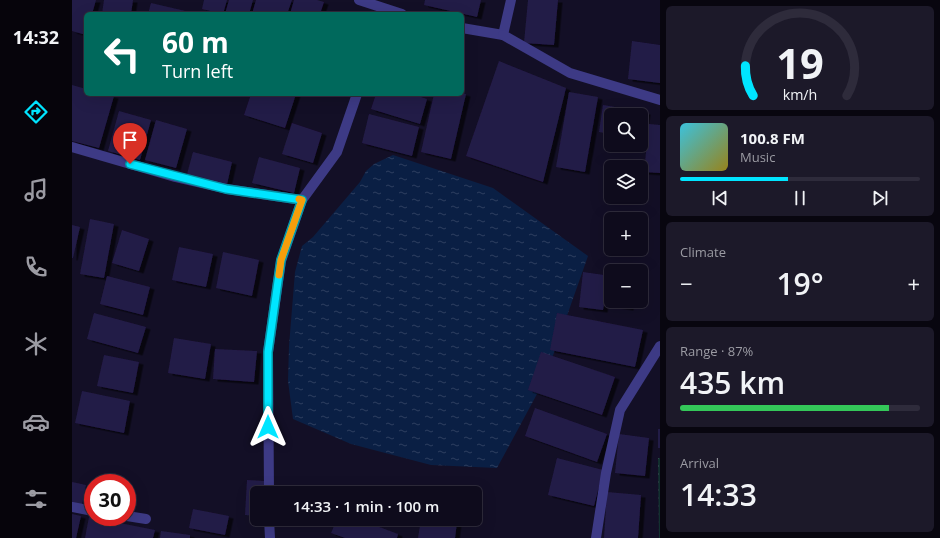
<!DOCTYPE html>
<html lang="en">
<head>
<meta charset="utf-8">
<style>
	:root { --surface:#0e0b1c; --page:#1c1929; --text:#f1f3f6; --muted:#9b9ba3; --line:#2e2b3b; --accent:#00e5ff }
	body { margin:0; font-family:"Open Sans",sans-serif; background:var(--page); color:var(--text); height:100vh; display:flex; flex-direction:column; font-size:15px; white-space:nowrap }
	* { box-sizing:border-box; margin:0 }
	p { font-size:13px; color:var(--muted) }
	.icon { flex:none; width:22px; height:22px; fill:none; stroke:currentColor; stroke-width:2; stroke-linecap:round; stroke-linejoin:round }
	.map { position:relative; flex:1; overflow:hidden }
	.side { display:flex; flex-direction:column; gap:6px; padding:6px; background:#08060f; width:280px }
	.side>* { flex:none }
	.guide { position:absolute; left:12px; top:12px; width:380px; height:84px; border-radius:6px; box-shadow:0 4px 16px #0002,0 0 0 1px var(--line); background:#00695c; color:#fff; overflow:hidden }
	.tools { position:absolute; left:532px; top:108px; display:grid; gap:8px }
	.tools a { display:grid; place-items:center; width:44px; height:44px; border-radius:6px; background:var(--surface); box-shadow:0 4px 16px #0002,0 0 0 1px var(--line); font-size:20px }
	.speed { position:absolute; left:12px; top:474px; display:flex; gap:8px; font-size:20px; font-weight:700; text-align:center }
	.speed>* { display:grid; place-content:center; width:52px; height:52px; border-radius:50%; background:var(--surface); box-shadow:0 4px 16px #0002,0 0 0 1px var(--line); line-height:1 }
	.speed .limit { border:6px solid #d22; background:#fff; color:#111 }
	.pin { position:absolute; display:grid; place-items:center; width:34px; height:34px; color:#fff; margin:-41px -17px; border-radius:50% 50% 50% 0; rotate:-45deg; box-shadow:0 0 4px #0007 }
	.pin .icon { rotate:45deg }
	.me { position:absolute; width:44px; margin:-22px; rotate:0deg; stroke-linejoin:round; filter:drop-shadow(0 0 3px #0008) }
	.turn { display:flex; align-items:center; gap:14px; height:84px; padding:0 12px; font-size:18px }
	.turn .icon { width:52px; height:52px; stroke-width:2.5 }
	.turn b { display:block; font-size:28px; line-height:34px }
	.big { font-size:30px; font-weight:600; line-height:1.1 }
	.side .card { flex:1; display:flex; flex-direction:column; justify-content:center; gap:6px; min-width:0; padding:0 14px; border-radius:6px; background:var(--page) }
	.side .dial { align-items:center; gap:0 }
	.dial svg { height:104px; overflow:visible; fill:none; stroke:var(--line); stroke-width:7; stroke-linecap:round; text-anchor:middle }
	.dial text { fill:var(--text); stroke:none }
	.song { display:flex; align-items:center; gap:12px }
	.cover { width:48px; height:48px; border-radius:6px; background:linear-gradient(135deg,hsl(190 70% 55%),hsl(50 70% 35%)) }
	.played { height:4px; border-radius:2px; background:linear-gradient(90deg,var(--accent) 45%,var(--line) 45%) }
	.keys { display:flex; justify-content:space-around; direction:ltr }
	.heat { display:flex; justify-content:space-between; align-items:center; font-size:22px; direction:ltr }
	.charge { height:6px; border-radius:3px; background:linear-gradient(90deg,#34c759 87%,var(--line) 0) }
	.trip { position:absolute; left:178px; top:486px; width:232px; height:40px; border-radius:6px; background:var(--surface); box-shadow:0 4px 16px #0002,0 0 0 1px var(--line); font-weight:600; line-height:40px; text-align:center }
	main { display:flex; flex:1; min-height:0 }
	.tabs { display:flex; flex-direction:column; width:72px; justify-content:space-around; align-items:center; background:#06040b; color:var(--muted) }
	.tabs .icon { width:28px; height:28px }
	.tabs .selected { color:var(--accent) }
	.tabs b { font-size:18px; color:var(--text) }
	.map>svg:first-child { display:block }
</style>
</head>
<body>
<main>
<nav class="tabs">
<b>14:32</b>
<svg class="icon selected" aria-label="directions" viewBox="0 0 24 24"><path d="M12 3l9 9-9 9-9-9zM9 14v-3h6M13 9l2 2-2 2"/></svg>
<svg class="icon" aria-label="music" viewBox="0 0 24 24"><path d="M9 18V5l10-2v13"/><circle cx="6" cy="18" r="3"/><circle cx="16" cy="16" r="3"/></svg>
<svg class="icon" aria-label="phone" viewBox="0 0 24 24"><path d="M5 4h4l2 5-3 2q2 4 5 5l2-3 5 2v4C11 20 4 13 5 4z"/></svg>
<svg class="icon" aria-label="climate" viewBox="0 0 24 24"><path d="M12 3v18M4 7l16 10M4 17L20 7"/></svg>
<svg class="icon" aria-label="car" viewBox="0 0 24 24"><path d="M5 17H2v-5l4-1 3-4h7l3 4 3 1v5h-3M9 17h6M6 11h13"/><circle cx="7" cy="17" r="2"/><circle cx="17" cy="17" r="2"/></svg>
<svg class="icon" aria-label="filters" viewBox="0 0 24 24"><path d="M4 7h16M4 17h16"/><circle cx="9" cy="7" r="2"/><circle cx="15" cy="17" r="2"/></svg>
</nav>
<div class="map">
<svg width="588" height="538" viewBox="0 0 588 538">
	<defs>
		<pattern id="grass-dots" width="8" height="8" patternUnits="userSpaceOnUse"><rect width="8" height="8" fill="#12302f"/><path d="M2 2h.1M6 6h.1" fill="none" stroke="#344d4e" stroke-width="1.8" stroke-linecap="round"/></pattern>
		<pattern id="water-ripples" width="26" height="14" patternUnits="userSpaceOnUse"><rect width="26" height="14" fill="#0a1f44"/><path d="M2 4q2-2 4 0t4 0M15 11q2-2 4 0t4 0" fill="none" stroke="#2d3f60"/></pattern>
		<filter id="shadow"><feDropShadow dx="4.5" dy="2.5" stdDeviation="0" flood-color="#0009"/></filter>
	</defs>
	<rect width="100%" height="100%" fill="#130f26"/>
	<!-- grass -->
	<polygon fill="url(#grass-dots)" points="586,458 588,458 588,538 587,538"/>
	<!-- water -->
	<polygon fill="url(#water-ripples)" points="321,155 421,188 516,256 472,381 425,468 359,465 279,444 221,419 216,381 217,346 223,272 230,246 241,237 288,182 294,171 302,164"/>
	<!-- building -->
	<g fill="#241b47" filter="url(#shadow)">
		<polygon points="0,0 24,0 20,14 14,14 14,35 0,31"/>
		<polygon points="32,0 61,0 59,14 30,14"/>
		<polygon points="132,0 155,0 151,14 130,9"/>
		<polygon points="157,0 181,0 177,14 153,14"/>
		<polygon points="184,0 220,0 215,14 180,14"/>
		<polygon points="222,0 245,0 252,2 248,14 218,14"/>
		<polygon points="353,0 409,0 405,17 352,5"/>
		<polygon points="456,0 486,0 482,45 452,43"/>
		<polygon points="79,3 122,13 122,14 76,14"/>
		<polygon points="560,41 588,45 588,83 556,79"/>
		<polygon points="427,61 494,88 471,182 394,156"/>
		<polygon points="0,85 14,89 14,94 33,94 42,96 27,148 0,141"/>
		<polygon points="497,92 526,97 513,172 484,167"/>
		<polygon points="390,93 394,94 379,159 349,152 362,94"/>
		<polygon points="179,94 224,94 213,128 172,115"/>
		<polygon points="304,94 340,94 355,99 348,124 299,109"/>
		<polygon points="531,105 574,112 570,138 569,115 539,115 539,134 527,132"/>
		<polygon points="47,111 79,120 68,160 36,151"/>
		<polygon points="297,114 347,127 340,156 290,143"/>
		<polygon points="84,120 115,129 104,168 73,160"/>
		<polygon points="220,123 250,133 241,163 210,154"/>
		<polygon points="577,124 588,125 588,173 572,172"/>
		<polygon points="121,152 160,162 154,189 114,178"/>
		<polygon points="187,157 228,168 222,193 180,183"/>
		<polygon points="18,219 42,224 32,278 8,274"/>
		<polygon points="0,225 8,227 1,258 0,258"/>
		<polygon points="50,230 77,239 67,271 40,263"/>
		<polygon points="107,247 141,254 134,287 100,280"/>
		<polygon points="151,252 187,260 180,296 144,288"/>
		<polygon points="511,272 539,276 539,301 558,301 557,308 532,304 531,310 507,307"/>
		<polygon points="35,276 78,287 71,315 28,304"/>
		<polygon points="22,313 74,327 66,353 15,339"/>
		<polygon points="485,313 571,330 563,367 478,350"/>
		<polygon points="102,338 139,344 133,379 96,373"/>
		<polygon points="143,349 185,351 182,382 141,379"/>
		<polygon points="469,352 543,377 530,415 456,390"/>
		<polygon points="32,355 67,362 61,393 25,386"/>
		<polygon points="10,391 58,401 52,433 3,423"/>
		<polygon points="463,408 535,434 525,462 453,436"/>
		<rect x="586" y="429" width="2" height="19"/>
		<polygon points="547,434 577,438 573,476 543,473"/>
		<polygon points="485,458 531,470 522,506 476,495"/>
		<polygon points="175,480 193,481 193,493 185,493 185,516 173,515"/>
		<polygon points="0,482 14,485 10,505 0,503"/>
		<polygon points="535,492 569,495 566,538 532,538"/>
		<polygon points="121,509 157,516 153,535 117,528"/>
		<polygon points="0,514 9,516 4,538 0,538"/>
		<polygon points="17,517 83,530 81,538 13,538"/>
		<polygon points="265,519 286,519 326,534 325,538 273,538 259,533"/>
		<polygon points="349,519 370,519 385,522 383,538 346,538"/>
		<polygon points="89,531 118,535 118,538 88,538"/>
	</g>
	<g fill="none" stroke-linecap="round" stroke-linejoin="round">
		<!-- minor -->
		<g stroke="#3d3a85" stroke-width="10">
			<polyline points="287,0 330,14"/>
			<polyline points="390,28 431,35 439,0"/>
			<polyline points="431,35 498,73 588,100"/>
			<polyline points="0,147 103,177 155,189 230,200"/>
			<polyline points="197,493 196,352 209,261 230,200 265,152 285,94"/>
			<polyline points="0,507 21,511"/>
			<polyline points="55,516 74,519"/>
			<polyline points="197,519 198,538"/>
			<polyline points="524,538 534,473 548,410 588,346"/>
		</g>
	</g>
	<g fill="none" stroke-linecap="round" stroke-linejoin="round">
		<!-- route casing -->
		<g stroke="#0095a6" stroke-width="10">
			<polyline id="route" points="58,164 154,189 230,200 209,260 196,352 196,427"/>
		</g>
		<!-- route -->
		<use href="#route" stroke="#00e5ff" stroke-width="7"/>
		<!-- slow -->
		<polyline stroke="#f59e0b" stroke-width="7" points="207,275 209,260 230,200 227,199"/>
	</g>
</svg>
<div class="tools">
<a><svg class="icon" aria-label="search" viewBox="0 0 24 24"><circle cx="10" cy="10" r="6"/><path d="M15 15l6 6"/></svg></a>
<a><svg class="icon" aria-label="layers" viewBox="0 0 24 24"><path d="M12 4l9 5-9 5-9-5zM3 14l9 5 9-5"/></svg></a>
<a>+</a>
<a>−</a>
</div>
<div class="speed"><div class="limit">30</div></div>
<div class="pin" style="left:58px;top:164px;background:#d93025"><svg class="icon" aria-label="arrive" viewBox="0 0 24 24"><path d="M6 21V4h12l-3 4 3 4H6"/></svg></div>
<svg class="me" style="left:196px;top:427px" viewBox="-20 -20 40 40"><path d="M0-17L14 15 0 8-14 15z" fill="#00e5ff" stroke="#fff" stroke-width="4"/></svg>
<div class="trip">14:33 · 1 min · 100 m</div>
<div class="guide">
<div class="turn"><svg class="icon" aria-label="left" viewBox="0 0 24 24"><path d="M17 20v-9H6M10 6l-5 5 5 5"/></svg><div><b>60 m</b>Turn left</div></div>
</div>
</div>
<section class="side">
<div class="card dial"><svg viewBox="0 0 100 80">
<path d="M14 69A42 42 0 1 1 86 69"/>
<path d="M14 69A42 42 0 0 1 8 46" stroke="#00e5ff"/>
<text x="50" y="56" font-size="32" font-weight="700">19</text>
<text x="50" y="72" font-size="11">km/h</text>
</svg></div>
<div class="card">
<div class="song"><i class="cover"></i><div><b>100.8 FM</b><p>Music</p></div></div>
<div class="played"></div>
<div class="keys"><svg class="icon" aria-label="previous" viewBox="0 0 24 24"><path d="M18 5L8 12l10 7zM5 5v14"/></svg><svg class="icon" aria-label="pause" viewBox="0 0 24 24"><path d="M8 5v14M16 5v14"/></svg><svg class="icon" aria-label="next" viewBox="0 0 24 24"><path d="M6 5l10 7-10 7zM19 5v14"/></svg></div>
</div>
<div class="card"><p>Climate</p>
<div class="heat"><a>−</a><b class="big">19°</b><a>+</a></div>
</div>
<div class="card"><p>Range · 87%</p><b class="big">435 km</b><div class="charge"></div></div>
<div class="card"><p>Arrival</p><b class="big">14:33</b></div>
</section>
</main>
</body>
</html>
